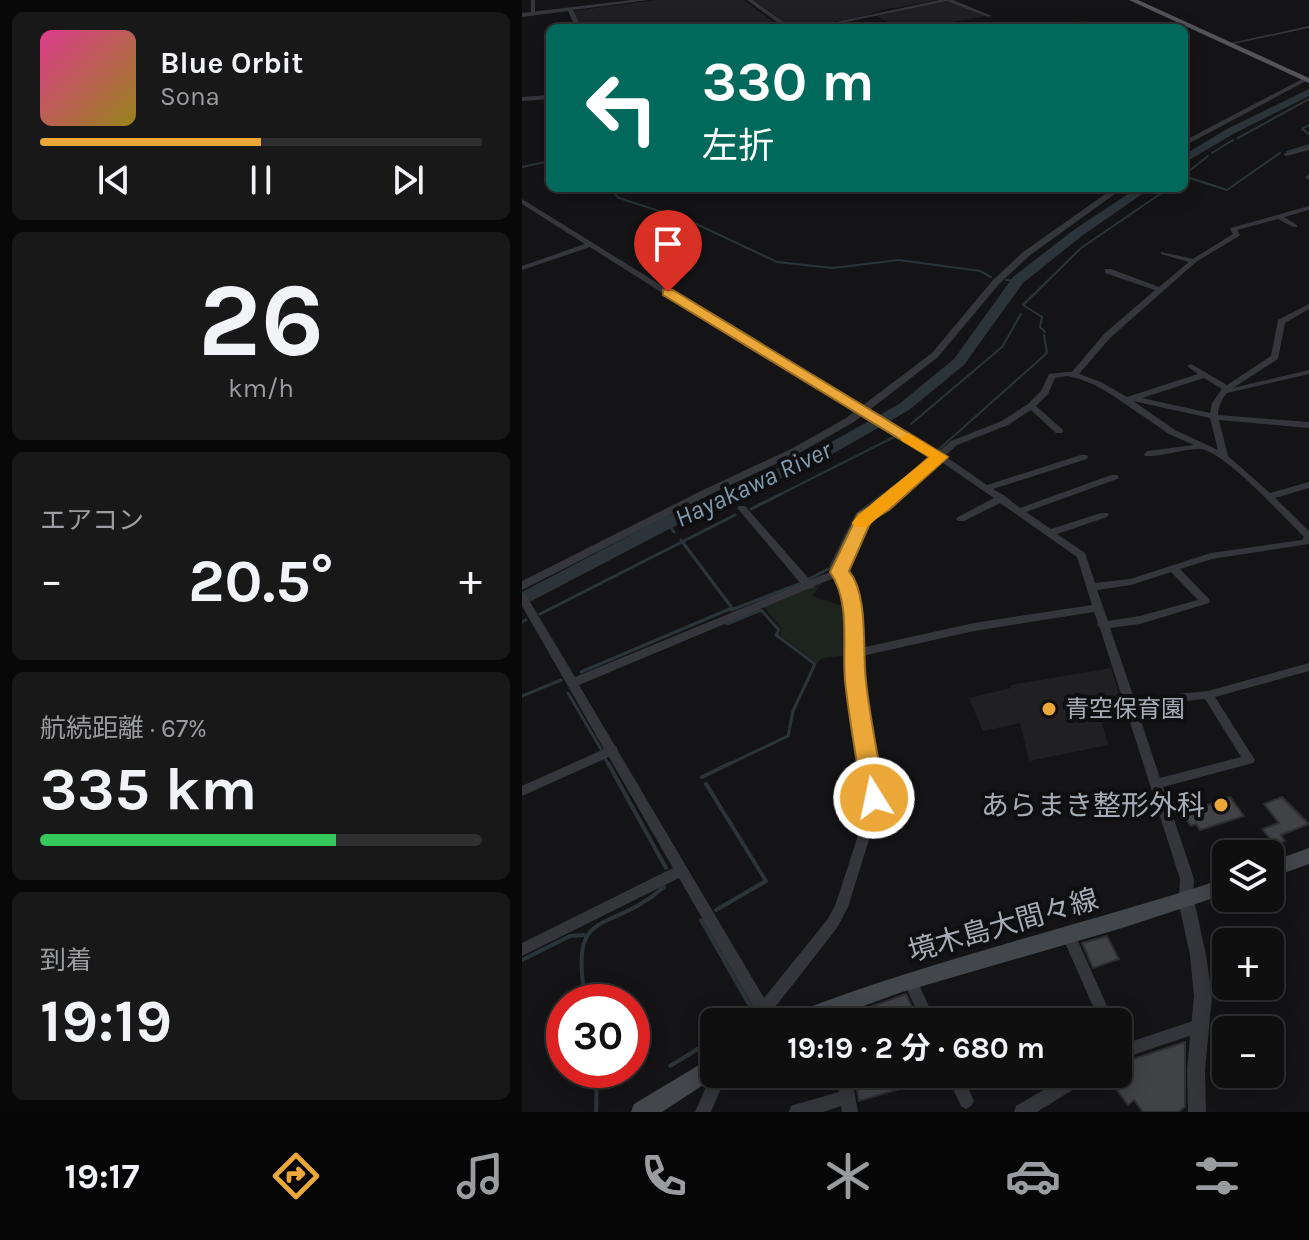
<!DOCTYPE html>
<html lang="ja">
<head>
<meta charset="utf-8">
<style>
	:root { --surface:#0f0f10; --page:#181819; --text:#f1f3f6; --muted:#9b9c9f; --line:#2f2f30; --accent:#eba737 }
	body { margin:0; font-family:Karla,"Noto Sans JP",sans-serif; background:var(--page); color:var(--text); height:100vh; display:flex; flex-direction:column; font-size:30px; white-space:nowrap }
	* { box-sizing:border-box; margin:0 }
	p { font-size:26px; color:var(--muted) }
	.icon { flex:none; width:44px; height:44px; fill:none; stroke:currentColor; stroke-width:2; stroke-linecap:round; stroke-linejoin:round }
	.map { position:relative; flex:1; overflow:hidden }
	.side { display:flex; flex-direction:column; gap:12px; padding:12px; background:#080809; width:522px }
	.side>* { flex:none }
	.banner { position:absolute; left:24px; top:24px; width:642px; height:168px; border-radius:12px; box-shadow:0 4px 20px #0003,0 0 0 2px var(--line); background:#00695c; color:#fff; overflow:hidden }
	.tools { position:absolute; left:690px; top:840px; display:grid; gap:16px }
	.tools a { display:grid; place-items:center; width:72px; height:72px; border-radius:12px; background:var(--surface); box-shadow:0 4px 20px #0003,0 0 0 2px var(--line); font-size:40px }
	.speed { position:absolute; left:24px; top:984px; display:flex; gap:16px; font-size:40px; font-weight:700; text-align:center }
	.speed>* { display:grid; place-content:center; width:104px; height:104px; border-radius:50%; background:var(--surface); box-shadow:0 4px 20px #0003,0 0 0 2px var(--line); line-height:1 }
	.speed .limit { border:12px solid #d22; background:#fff; color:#111 }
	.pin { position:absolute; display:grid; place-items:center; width:68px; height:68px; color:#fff; margin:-82px -34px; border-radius:50% 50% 50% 0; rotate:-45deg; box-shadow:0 0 8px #0007 }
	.pin .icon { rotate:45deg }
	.me { position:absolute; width:88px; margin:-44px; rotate:350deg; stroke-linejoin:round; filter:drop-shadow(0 0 6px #0008) }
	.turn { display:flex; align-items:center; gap:28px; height:168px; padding:0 24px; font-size:36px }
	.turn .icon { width:104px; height:104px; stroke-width:2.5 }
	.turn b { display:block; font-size:56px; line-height:68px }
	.big { font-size:60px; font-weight:700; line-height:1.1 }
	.side .card { flex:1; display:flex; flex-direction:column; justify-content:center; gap:12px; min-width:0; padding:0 28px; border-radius:12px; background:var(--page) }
	.side .dial { align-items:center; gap:0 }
	.dial b { font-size:104px; line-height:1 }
	.song { display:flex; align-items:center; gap:24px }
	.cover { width:96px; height:96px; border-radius:12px; background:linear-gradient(135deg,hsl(330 70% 55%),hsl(50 70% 35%)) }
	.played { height:8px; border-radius:4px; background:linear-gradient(90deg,var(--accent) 50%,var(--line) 50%) }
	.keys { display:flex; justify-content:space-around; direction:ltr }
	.heat { display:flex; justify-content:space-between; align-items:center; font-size:44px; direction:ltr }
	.charge { height:12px; border-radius:6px; background:linear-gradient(90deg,#34c759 67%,var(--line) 0) }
	.trip { position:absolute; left:178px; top:1008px; width:432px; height:80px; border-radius:12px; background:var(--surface); box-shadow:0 4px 20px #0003,0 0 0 2px var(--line); font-weight:700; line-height:80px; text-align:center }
	.tabs { display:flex; height:128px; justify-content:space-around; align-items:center; background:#060606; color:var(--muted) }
	.tabs .icon { width:56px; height:56px }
	.tabs .active { color:var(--accent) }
	.tabs b { font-size:36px; color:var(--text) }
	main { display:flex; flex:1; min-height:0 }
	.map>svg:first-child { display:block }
</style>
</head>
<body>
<main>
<section class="side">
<div class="card">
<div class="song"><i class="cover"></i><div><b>Blue Orbit</b><p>Sona</p></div></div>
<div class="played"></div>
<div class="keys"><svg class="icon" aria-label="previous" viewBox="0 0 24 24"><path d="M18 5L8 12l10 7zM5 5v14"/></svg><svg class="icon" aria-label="pause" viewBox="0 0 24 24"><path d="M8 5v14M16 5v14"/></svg><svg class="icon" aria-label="next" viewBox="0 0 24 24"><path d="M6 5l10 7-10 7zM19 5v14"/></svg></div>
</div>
<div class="card dial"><b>26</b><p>km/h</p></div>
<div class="card"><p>エアコン</p>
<div class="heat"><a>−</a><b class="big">20.5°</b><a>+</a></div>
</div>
<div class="card"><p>航続距離 · 67%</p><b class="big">335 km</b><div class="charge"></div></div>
<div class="card"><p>到着</p><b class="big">19:19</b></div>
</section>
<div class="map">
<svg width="787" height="1112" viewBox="0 0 787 1112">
	<rect width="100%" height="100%" fill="#141416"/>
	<!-- built -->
	<g fill="#202023">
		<polygon points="134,0 222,0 259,28 60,28 52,11"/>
		<polygon points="232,0 416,0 365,9 330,19 271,28"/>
		<polygon points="426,1 464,16 398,28 377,28 351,14"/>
		<polygon points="589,668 605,719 580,723 586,745 507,761 498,723 461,731 447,698 489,688 489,685"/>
	</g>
	<!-- green -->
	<g fill="#1d241d">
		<polygon points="563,21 617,28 484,28"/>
		<polygon points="300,583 290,596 326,608 328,655 300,658 295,663 258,635 260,629 242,607"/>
	</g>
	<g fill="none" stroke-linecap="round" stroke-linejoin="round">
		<!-- stream-far2 -->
		<g stroke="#2b3439" stroke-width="2">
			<polyline points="787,125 780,129 787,134"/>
			<polyline points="716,138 787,99"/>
			<polyline points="765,152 787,145"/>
			<polyline points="690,153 711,140"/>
			<polyline points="0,167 28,161"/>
			<polyline points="662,175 686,156"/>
			<polyline points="662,176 705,190 758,153"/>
			<polyline points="88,188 97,198 168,221 255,262 311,268 377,260 458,271 469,277"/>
			<polyline points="484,280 495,281"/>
			<polyline points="523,332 518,327 520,317 501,305 559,248 647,188"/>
			<polyline points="389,424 480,347 499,314"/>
			<polyline points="416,450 525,353 522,335"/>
			<polyline points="255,496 374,436"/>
			<polyline points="359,496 409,458"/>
		</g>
		<!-- stream-far1 -->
		<g stroke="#2b3439" stroke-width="3">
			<polyline points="229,509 259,494"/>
			<polyline points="145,523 152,532"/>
			<polyline points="287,579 308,568 335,514 362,494"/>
			<polyline points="209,610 277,584"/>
			<polyline points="18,614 213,515"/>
			<polyline points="0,622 4,620"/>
			<polyline points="59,672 210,608 159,540"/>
			<polyline points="46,693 79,749"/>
			<polyline points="0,696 39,680"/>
			<polyline points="84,760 87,765"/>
			<polyline points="205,765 266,736 271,711 293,664 254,635 257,630 239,610 205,624"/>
		</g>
		<!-- stream -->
		<g stroke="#2b3439" stroke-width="4">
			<polyline points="86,763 144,868"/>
			<polyline points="180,777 209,763"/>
			<polyline points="184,784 244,881 194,910"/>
			<polyline points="179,920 232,1013 218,1022"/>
			<polyline points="0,960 48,936 62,935"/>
			<path d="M64 1002C45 903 87 936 142 887"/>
			<polyline points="148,1066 192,1039"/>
			<polyline points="74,1112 75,1070"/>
		</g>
		<!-- river -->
		<g fill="#2b3439" fill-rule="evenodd">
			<polygon points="787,89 787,96 713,133 662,163 662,155 705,129"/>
			<polygon points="615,188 629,188 561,235 501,283 442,365 387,410 302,459 153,526 0,606 0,592 141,518 290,453 377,404 432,359 491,277 553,229"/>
		</g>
	</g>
	<!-- building -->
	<g fill="#404246" stroke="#2e2e32" stroke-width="2">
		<polygon points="708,797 722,816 678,830 674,824 669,826 660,814"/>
		<polygon points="760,797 787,824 759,835 763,841 753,845 740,829 757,823 742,804"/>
		<polygon points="585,936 597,959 571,968 560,943"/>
		<polygon points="384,994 397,1022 317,1022 317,1018"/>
		<polygon points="663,1042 663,1107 656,1112 621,1112 612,1100 606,1105 583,1074 596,1074 596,1064"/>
		<polygon points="332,1074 391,1074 394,1084 337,1101"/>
	</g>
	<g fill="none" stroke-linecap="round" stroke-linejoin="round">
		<!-- minor -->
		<g fill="#35363b" fill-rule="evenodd">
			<polygon points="9,0 13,0 13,14 11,15 9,14"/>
			<polygon points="418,0 431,0 470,16 466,17 425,1 295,28 286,28"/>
			<polygon points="787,26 787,28 706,45 704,44"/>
			<polygon points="28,95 28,99 0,101 0,97"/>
			<polygon points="787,146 787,150 764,156 761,154"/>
			<polygon points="786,175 787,175 787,180 783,177"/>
			<path d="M0 199 200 323 416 452 429 441 480 421 506 404 519 391 527 374 545 372H550L582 334 633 290 583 273V269H589L637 287 667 262 639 254V252L671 259 711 234 708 229 709 228 787 206V210L762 217 775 225V227H771L756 219 715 230 718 235 717 236 674 262 588 338 557 374 579 382 605 397 676 374 665 366 669 364 705 385 749 356 756 320 787 304V309L763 323 756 359 711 388 787 370V374L705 393C700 399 696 406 696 415L787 422V428L697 420 706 456 748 493 787 482V488L753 498 787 531V544L690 559 658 569 687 599 688 601 687 603 618 624 588 628 612 698 686 691 787 663V671L693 697 731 757 733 760 731 763 641 787 672 879 671 900 669 904 664 906 659 904 657 900 658 879 578 628 575 625 576 623 572 612 452 631 340 656 344 718 358 798 356 811 326 907 315 928 250 1011 255 1022H240L157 878 0 956V943L151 868 87 757 0 796V786L82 749 0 606V594L4 595 53 677 279 584 217 510 215 508 217 506H223L288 580 313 570 339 515 358 505 411 457 194 327 68 247 0 270V266L63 244 0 204ZM545 376 558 379 573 385 590 395 647 434 672 445 626 451 622 454 623 456C641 457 660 449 678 449 701 450 764 519 782 537L780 540 689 553 608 579 573 583 563 553 535 534 585 517 587 515 585 513H579L529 529 504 512 595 479 597 477 595 475H589L498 508 483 496 471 489 565 459 566 457 565 455H559L465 485 423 456 435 445 486 425 509 410 534 433H540L541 431 540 429 514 406 526 394 533 378ZM682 378 700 389 690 403 688 413 620 398ZM611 401 688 418 696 450 653 430ZM418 461 472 498 436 517 434 519 436 521H442L478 503 555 557 570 605 452 623 339 648C338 622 336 594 322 572L346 519 364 509ZM649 572 676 600 618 616 586 621 575 590 609 585ZM315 577C333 607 329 681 332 718 335 745 341 772 346 798L344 811 313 906 305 920 242 998 96 751 95 747 93 746 57 685 286 589 291 588 292 586ZM683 699 719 757 638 778 614 706Z"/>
			<polygon points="547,930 552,932 592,1022 578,1022 540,936 542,932"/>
			<polygon points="388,974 393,976 414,1022 400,1022 381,981 383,976"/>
			<polygon points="677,1019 682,1021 684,1026 682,1031 596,1060 596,1046"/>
			<polygon points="192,1069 192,1074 205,1074 189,1112 173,1112"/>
			<polygon points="313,1074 329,1074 336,1112 320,1112 319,1106 301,1112 267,1112 269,1106 275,1104 317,1092"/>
			<polygon points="424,1074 440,1074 452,1101 449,1106 444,1109 439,1106"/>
			<polygon points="549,1074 571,1074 568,1079 515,1112 492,1112 494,1106"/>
		</g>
		<!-- tertiary -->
		<g fill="#35363b" fill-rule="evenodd">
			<polygon points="110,0 126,0 51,10 60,28 54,28 46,11 0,17 0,13"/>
			<polygon points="225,0 231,0 270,28 263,28"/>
			<polygon points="784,77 786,80 662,146 662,141"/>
			<polygon points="592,188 601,188 507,256 477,284 416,357 332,422 279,452 189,494 0,590 0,581 181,490 271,448 324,418 410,353 471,280 501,252"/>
			<polygon points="664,893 670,895 672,900 684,955 690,996 683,1070 684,1112 666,1112 665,1070 672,996 668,955 656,900 658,895"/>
		</g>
		<!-- secondary -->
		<g fill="#43464b" fill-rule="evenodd">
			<polygon points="787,848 787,864 748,878 748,862"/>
			<path d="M704 878V894L597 929 380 992 298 1022H264L267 1015C409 959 559 926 704 878Z"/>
			<polygon points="192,1056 192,1074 198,1074 140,1112 109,1112 112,1104"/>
		</g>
		<!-- primary -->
		<polygon fill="#52545a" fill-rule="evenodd" points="607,0 616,0 787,78 787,83"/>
	</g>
	<!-- route -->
	<path fill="#eba737" stroke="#996d24" stroke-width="2" d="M141 290H151L426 457 367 510 349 521 327 571C347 595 340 650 344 681 348 720 357 759 363 798L360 805 352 807 344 805 340 798C335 759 327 720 323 681 320 646 329 602 308 572L336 514 354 503 407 457 141 295Z"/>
	<!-- slow -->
	<path fill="#f59e0b" d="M386 433 426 457 345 527H333L330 523C335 513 394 469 407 457L380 441 378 438Z"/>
	<!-- markers -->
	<g fill="#eba737" stroke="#0f0f11" stroke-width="3">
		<circle cx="527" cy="709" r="8"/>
		<circle cx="699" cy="805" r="8"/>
	</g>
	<g text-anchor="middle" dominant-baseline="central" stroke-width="8" stroke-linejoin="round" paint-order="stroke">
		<!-- poi labels -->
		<g font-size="24" fill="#a6acb6" stroke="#0f0f11" text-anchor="start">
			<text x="543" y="709">青空保育園</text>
		</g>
		<!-- water labels -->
		<g font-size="26" font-style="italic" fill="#7f9bb0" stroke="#0f0f11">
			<text transform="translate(231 484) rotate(-25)">Hayakawa River</text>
		</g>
		<!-- near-poi labels -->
		<g font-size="28" fill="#a6acb6" stroke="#0f0f11" text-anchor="end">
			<text x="683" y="805">あらまき整形外科</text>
		</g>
		<!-- near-street labels -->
		<g font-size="28" fill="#a6acb6" stroke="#0f0f11">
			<text transform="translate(481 925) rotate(-16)">境木島大間々線</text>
		</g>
	</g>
</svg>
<div class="tools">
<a><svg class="icon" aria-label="layers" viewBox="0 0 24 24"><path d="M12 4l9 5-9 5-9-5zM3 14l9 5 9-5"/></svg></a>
<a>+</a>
<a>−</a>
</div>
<div class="speed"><div class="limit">30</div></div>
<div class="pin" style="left:146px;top:292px;background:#d93025"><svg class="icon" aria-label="arrive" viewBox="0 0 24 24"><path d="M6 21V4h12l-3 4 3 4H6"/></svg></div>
<svg class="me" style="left:352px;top:798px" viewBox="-20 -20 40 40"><circle r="17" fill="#eba737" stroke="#fff" stroke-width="3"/><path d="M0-11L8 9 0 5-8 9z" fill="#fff"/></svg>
<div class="trip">19:19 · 2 分 · 680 m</div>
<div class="banner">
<div class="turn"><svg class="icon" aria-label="left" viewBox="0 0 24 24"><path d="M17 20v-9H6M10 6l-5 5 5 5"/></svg><div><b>330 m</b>左折</div></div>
</div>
</div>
</main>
<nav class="tabs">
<b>19:17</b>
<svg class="icon active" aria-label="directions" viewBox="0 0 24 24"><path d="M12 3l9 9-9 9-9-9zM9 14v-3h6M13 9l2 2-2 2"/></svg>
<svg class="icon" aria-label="music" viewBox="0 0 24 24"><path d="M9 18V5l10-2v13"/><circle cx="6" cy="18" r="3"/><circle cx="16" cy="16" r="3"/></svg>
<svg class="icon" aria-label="phone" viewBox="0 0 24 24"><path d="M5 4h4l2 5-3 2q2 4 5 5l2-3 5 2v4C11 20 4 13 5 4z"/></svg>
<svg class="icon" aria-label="climate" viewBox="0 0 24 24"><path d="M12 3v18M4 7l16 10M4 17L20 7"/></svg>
<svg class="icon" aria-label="car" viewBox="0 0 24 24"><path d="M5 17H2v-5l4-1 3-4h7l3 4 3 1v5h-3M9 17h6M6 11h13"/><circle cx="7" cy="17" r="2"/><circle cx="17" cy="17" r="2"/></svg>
<svg class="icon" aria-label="filters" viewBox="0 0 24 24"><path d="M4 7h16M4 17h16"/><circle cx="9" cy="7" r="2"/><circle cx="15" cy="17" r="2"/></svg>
</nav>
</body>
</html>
